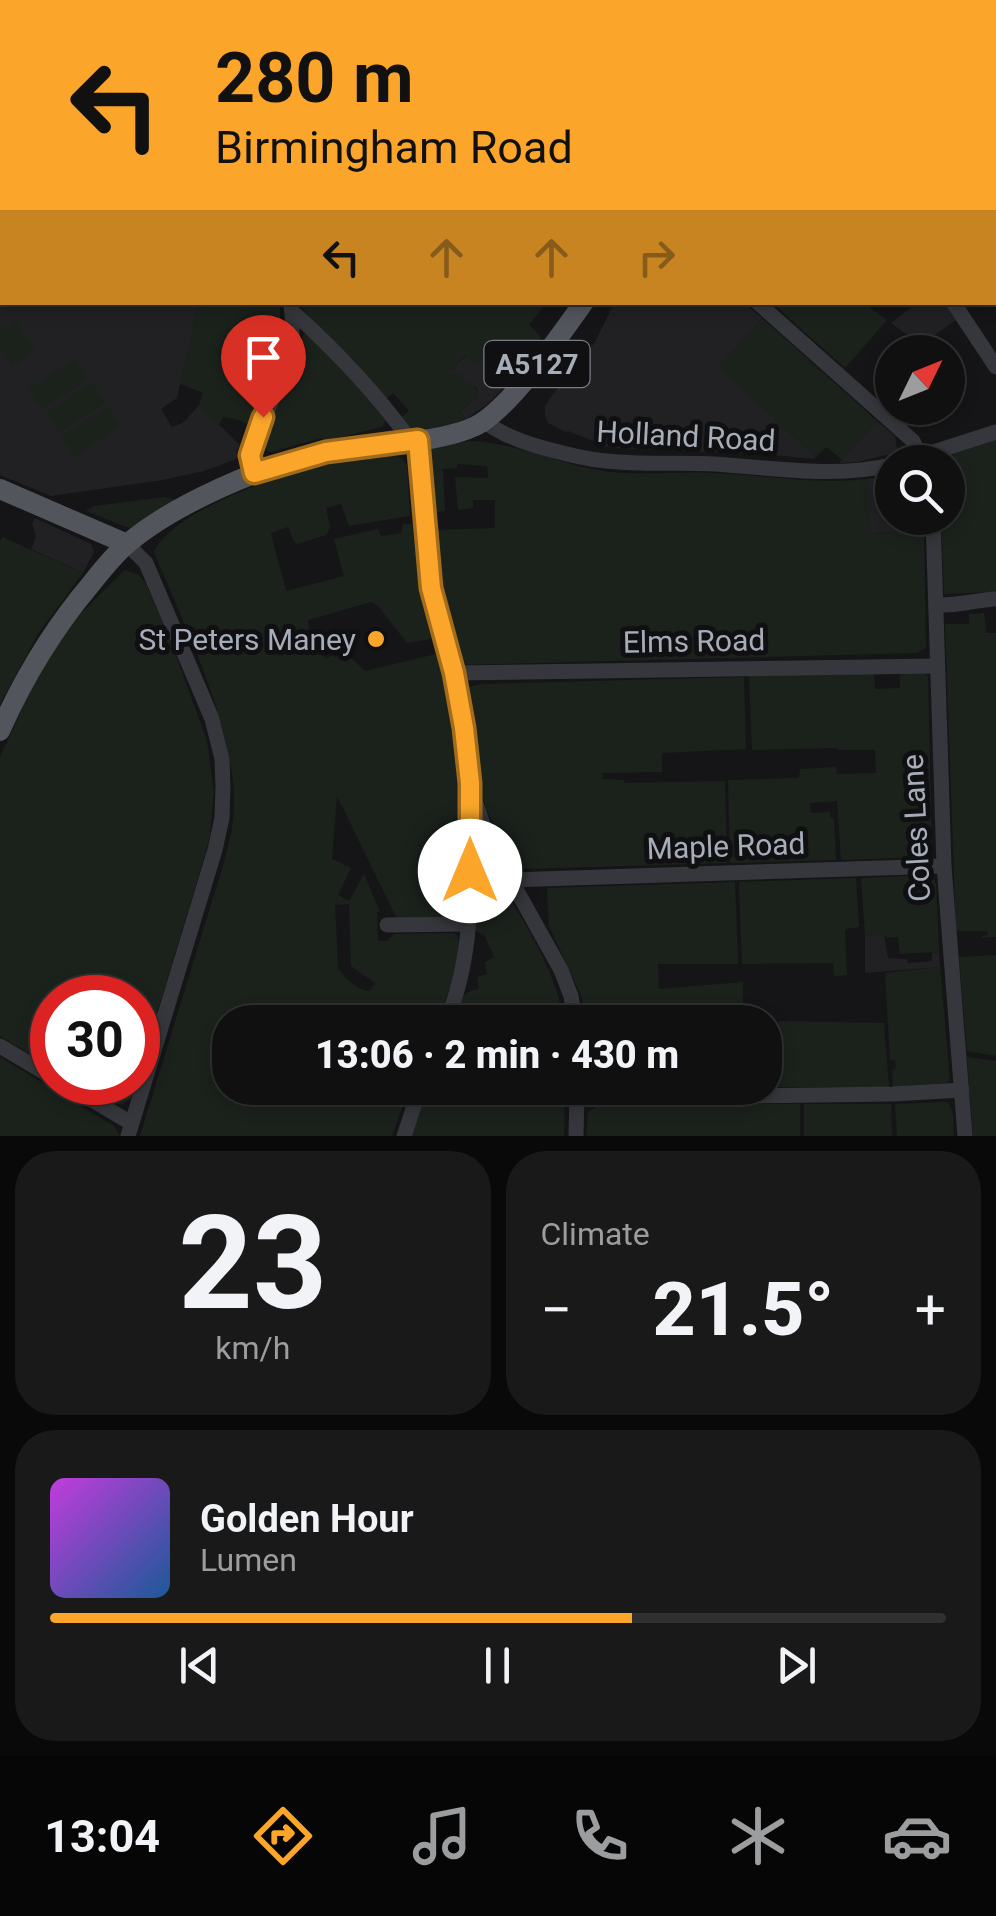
<!DOCTYPE html>
<html lang="en">
<head>
<meta charset="utf-8">
<style>
	:root { --surface:#101011; --page:#19191a; --text:#f1f3f6; --muted:#9c9d9f; --line:#303031; --accent:#fba62a }
	body { margin:0; font-family:Roboto,sans-serif; background:var(--page); color:var(--text); height:100vh; display:flex; flex-direction:column; font-size:38px; white-space:nowrap }
	* { box-sizing:border-box; margin:0 }
	p { font-size:32px; color:var(--muted) }
	.icon { flex:none; width:55px; height:55px; fill:none; stroke:currentColor; stroke-width:2; stroke-linecap:round; stroke-linejoin:round }
	.map { position:relative; height:1136px; overflow:hidden }
	.side { display:flex; flex-direction:column; gap:15px; padding:15px; background:#090909; flex:1 }
	.side>* { flex:none }
	.guide { position:absolute; left:0px; top:0px; width:998px; height:305px; box-shadow:0 5px 15px #0003,0 0 0 2px var(--line); background:#fba62a; color:#111; overflow:hidden }
	.needle { width:65px; rotate:47deg }
	.fabs { position:absolute; left:875px; top:335px; display:grid; gap:20px }
	.fabs a { display:grid; place-items:center; width:90px; height:90px; border-radius:50%; background:var(--surface); box-shadow:0 5px 15px #0003,0 0 0 2px var(--line); font-size:50px }
	.speed { position:absolute; left:30px; top:975px; display:flex; gap:20px; font-size:50px; font-weight:700; text-align:center }
	.speed>* { display:grid; place-content:center; width:130px; height:130px; border-radius:50%; background:var(--surface); box-shadow:0 5px 15px #0003,0 0 0 2px var(--line); line-height:1 }
	.speed .limit { border:15px solid #d22; background:#fff; color:#111 }
	.pin { position:absolute; display:grid; place-items:center; width:85px; height:85px; color:#fff; margin:-102px -42px; border-radius:50% 50% 50% 0; rotate:-45deg; box-shadow:0 0 10px #0007 }
	.pin .icon { rotate:45deg }
	.me { position:absolute; width:110px; margin:-55px; rotate:0deg; stroke-linejoin:round; filter:drop-shadow(0 0 8px #0008) }
	.turn { display:flex; align-items:center; gap:35px; height:210px; padding:0 50px; font-size:45px }
	.turn .icon { width:130px; height:130px; stroke-width:2.5 }
	.turn b { display:block; font-size:70px; line-height:85px }
	.lanes { display:flex; align-items:center; height:95px; padding:0 50px; background:#0003; justify-content:center; gap:50px; direction:ltr }
	.lanes .off { opacity:.35 }
	.big { font-size:75px; font-weight:800; line-height:1.1 }
	.side .widget { flex:1; display:flex; flex-direction:column; justify-content:center; gap:15px; min-width:0; padding:0 35px; border-radius:40px; background:var(--page) }
	.side .dial { align-items:center; gap:0 }
	.dial b { font-size:130px; line-height:1 }
	.song { display:flex; align-items:center; gap:30px }
	.cover { width:120px; height:120px; border-radius:15px; background:linear-gradient(135deg,hsl(290 70% 55%),hsl(210 70% 35%)) }
	.played { height:10px; border-radius:5px; background:linear-gradient(90deg,var(--accent) 65%,var(--line) 65%) }
	.keys { display:flex; justify-content:space-around; direction:ltr }
	.heat { display:flex; justify-content:space-between; align-items:center; font-size:55px; direction:ltr }
	.side .tiles { flex:1; display:grid; gap:15px; grid-template-columns:1fr 1fr }
	.widget:last-child { grid-column:span 2 }
	.trip { position:absolute; left:212px; top:1005px; width:570px; height:100px; border-radius:40px; background:var(--surface); box-shadow:0 5px 15px #0003,0 0 0 2px var(--line); font-weight:800; line-height:100px; text-align:center }
	.tabs { display:flex; height:160px; justify-content:space-around; align-items:center; background:#060607; color:var(--muted) }
	.tabs .icon { width:70px; height:70px }
	.tabs .current { color:var(--accent) }
	.tabs b { font-size:45px; color:var(--text) }
	.map>svg:first-child { display:block }
</style>
</head>
<body>
<div class="map">
<svg width="996" height="1136" viewBox="0 0 996 1136">
	<rect width="100%" height="100%" fill="#151517"/>
	<!-- built -->
	<g fill="#212124">
		<polygon points="2,283 2,302 199,303 177,398 161,409 172,427 184,422 199,405 240,445 236,452 239,458 204,471 163,480 51,496 0,475 0,285"/>
		<polygon points="614,303 744,303 762,318 719,367 816,457 814,459 761,454 611,448 568,431 566,432 548,423 545,415 545,406 550,398 595,342"/>
		<polygon points="917,303 945,303 957,319 921,345 891,323"/>
		<polygon points="500,351 519,371 489,403 466,419 460,411 477,397 478,392 476,387 463,382 461,379 449,373 449,370 467,356 480,361"/>
		<polygon points="877,421 895,436 897,449 894,453 858,462 839,463"/>
		<polygon points="892,475 892,518 917,518 918,531 869,533 867,479"/>
		<polygon points="35,518 91,544 94,552 83,573 31,549 36,537 32,524"/>
		<polygon points="884,934 888,958 907,959 908,963 932,961 932,953 939,952 940,967 865,973 865,936"/>
	</g>
	<!-- green -->
	<g fill="#1b221c" fill-rule="evenodd">
		<polygon points="199,303 280,303 280,355 251,425 235,419 223,417 219,425 199,405 203,393 180,384"/>
		<path d="M299 303H547L529 325 541 337 532 348 535 351 519 371 500 351 484 366 480 362 476 365 466 356 457 363 456 370H450L449 372 461 374 463 382 473 385 478 392 477 397 460 411 466 419C448 427 431 429 411 429L401 418 409 411 393 393 385 400 312 321Z"/>
		<polygon points="772,303 863,303 887,320 845,368"/>
		<polygon points="762,318 877,421 842,460 826,447 816,457 718,367"/>
		<polygon points="15,321 35,351 12,366 0,347 0,330"/>
		<polygon points="304,333 315,338 387,419 382,427 325,441 321,438 271,452 267,451 262,440"/>
		<polygon points="75,358 88,379 42,409 28,389"/>
		<polygon points="92,382 106,402 59,433 46,413"/>
		<polygon points="108,406 121,426 75,457 61,436"/>
		<polygon points="996,440 996,592 944,594 941,518 948,518 948,508 966,504 951,455"/>
		<path d="M469 441C513 442 554 462 597 470 634 477 675 471 713 473 767 475 812 485 867 479L870 533 924 531 926 648 917 653 461 665 458 663C445 617 437 577 433 530L495 528V500H473V508L458 510 455 477 488 478 487 466 457 464V468L443 469 445 511 431 513 426 452 427 449Z"/>
		<path d="M393 454 402 459 407 465 410 516 349 526 341 504 326 508 330 527 326 535 297 544 294 542 288 527 271 533 286 591 344 576 334 539 378 529 381 536 401 533 403 524H412L416 559 431 639 407 643 378 606 371 602 308 620 310 641 326 659 332 655 335 657 347 654 365 671 436 654C454 696 456 739 459 784 461 828 465 871 460 916L459 918 398 921 337 796 332 859 351 868 338 895 349 901 364 874 380 912H377L378 941H387L394 934 453 933 458 936C462 965 447 996 436 1022H230V1088H409L392 1136H140L225 859C228 846 232 833 233 820 242 739 185 628 154 552 171 511 288 471 331 462 352 458 373 456 393 454ZM349 904 351 966 375 983 370 991C357 990 345 978 338 968L335 905Z"/>
		<polygon points="165,497 176,500 158,516 129,528 86,511 94,506"/>
		<polygon points="2,537 83,573 38,634 0,704 0,542"/>
		<polygon points="125,570 139,575 146,584 170,639 207,741 214,791 210,835 205,855 138,1075 138,998 52,998 52,1067 0,1036 0,757 32,688 65,631 80,614"/>
		<polygon points="984,613 986,633 996,633 996,937 982,938 982,936 988,935 987,931 956,931 945,624 969,624 969,614"/>
		<polygon points="900,672 925,672 928,677 932,855 927,857 841,860 837,801 810,803 811,813 830,812 830,817 834,819 836,860 730,863 728,780 799,778 800,769 836,767 837,774 876,773 875,750 838,750 837,748 752,750 749,676 874,673 875,689 900,688"/>
		<polygon points="744,677 746,749 662,753 662,772 603,773 602,779 624,780 625,783 725,781 727,863 521,869 513,864 487,811 480,789 469,687 481,684"/>
		<path d="M483 852C513 908 554 959 564 1022H451C458 1006 460 991 479 989L477 977 487 974 485 962 494 957 484 935 474 930 478 854Z"/>
		<polygon points="931,875 936,884 939,952 900,954 898,937 887,938 884,934 865,936 861,878"/>
		<polygon points="856,878 859,927 845,929 847,975 834,976 833,963 742,964 739,882"/>
		<polygon points="735,882 738,964 658,964 659,989 743,982 743,1021 771,1022 770,1087 765,1087 765,1022 587,1022 581,995 549,926 547,888"/>
		<polygon points="996,955 996,1056 967,1051 959,957"/>
		<polygon points="940,967 950,1079 947,1083 893,1087 892,1071 896,1067 895,1060 890,1060 885,973"/>
		<polygon points="780,1021 884,1023 889,1087 775,1087 777,1026"/>
		<polygon points="0,1057 114,1126 120,1136 0,1136"/>
		<polygon points="967,1057 996,1061 996,1136 973,1136"/>
		<polygon points="80,1083 135,1083 131,1099 121,1105"/>
		<polygon points="424,1088 565,1088 564,1136 408,1136"/>
		<path d="M946 1102C956 1109 953 1125 954 1136H897L895 1104Z"/>
		<polygon points="601,1104 800,1104 800,1136 586,1136 588,1112"/>
		<polygon points="804,1104 891,1104 892,1136 804,1136"/>
	</g>
	<g fill="none" stroke-linecap="round" stroke-linejoin="round">
		<!-- minor -->
		<g stroke="#36373c" stroke-width="15">
			<polyline points="853,0 855,2"/>
			<polyline points="935,0 941,2"/>
			<polyline points="367,2 369,0"/>
			<polyline points="697,2 701,0"/>
			<polyline points="960,2 961,0"/>
			<polyline points="0,4 2,5"/>
			<polyline points="0,118 2,115"/>
			<polyline points="995,131 996,131"/>
			<polyline points="0,135 2,138"/>
			<polyline points="995,189 996,190"/>
			<polyline points="757,302 913,441 921,457"/>
			<polyline points="953,302 996,367"/>
			<path d="M293 312C336 351 376 393 410 440"/>
			<path d="M484 421C502 435 524 443 547 449 567 454 587 460 607 461 643 465 679 462 715 464 774 468 834 478 892 465"/>
			<polyline points="418,440 431,588 454,673 464,728 469,783 488,839 561,970 571,996 575,1022"/>
			<polyline points="903,462 996,432"/>
			<path d="M254 473 249 455 250 449C268 408 302 347 290 302"/>
			<polyline points="933,518 944,866 965,1136"/>
			<polyline points="127,544 146,563 212,719 222,759 223,787 222,818 215,850 128,1136"/>
			<path d="M936 605C956 606 976 600 996 599"/>
			<polyline points="454,673 936,666"/>
			<polyline points="510,880 944,866"/>
			<polyline points="387,925 468,924"/>
			<path d="M446 1022C475 954 471 878 470 805"/>
			<polyline points="0,1046 52,1077"/>
			<polyline points="62,1082 131,1123"/>
			<polyline points="577,1098 893,1094 962,1090"/>
			<polyline points="404,1136 420,1088"/>
			<polyline points="576,1136 577,1091"/>
		</g>
		<!-- major -->
		<g stroke="#52555c" stroke-width="20">
			<polyline points="995,33 996,33"/>
			<polyline points="0,489 127,544"/>
			<path d="M0 731C24 677 53 629 91 584 102 570 114 555 127 544 174 504 265 464 325 453 368 444 446 444 481 423 514 402 560 336 584 302"/>
		</g>
		<!-- rail casing -->
		<g stroke="#494c52" stroke-width="8">
			<g id="rail">
				<polyline points="441,2 446,0"/>
				<polyline points="0,248 2,246"/>
			</g>
		</g>
		<!-- rail -->
		<use href="#rail" stroke="#101012" stroke-width="4" stroke-dasharray="11" stroke-linecap="butt"/>
	</g>
	<g fill="none" stroke-linecap="round" stroke-linejoin="round">
		<!-- route casing -->
		<g stroke="#a36c1b" stroke-width="25">
			<polyline id="route" points="263,417 250,455 254,473 326,452 418,440 431,588 454,673 464,728 470,783 470,871"/>
		</g>
		<!-- route -->
		<use href="#route" stroke="#fba62a" stroke-width="18"/>
	</g>
	<!-- markers -->
	<circle fill="#fba62a" stroke="#101012" stroke-width="4" cx="376" cy="639" r="10"/>
	<g text-anchor="middle" dominant-baseline="central" stroke-width="10" stroke-linejoin="round" paint-order="stroke">
		<!-- shield labels -->
		<rect fill="#101012" stroke="#797e86" stroke-width="2.5" x="484.5" y="341" width="105" height="46" rx="8"/>
		<g font-size="28" font-weight="bold" fill="#a6adb8">
			<text x="537" y="364">A5127</text>
		</g>
		<!-- street labels -->
		<g font-size="30" fill="#a6adb8" stroke="#101012">
			<text transform="translate(686 436) rotate(3)">Holland Road</text>
			<text transform="translate(694 641) rotate(-1)">Elms Road</text>
			<text transform="translate(916 828) rotate(-93)">Coles Lane</text>
			<text transform="translate(726 846) rotate(-2)">Maple Road</text>
		</g>
		<!-- poi labels -->
		<g font-size="30" fill="#a6adb8" stroke="#101012" text-anchor="end">
			<text x="356" y="639">St Peters Maney</text>
		</g>
	</g>
</svg>
<div class="fabs">
<a><svg class="needle" viewBox="-14 -14 28 28"><path d="M0-13l5 13h-10z" fill="#e53935"/><path d="M0 13l5-13h-10z" fill="#9c9d9f"/></svg></a>
<a><svg class="icon" aria-label="search" viewBox="0 0 24 24"><circle cx="10" cy="10" r="6"/><path d="M15 15l6 6"/></svg></a>
</div>
<div class="speed"><div class="limit">30</div></div>
<div class="pin" style="left:263px;top:417px;background:#d93025"><svg class="icon" aria-label="arrive" viewBox="0 0 24 24"><path d="M6 21V4h12l-3 4 3 4H6"/></svg></div>
<svg class="me" style="left:470px;top:871px" viewBox="-20 -20 40 40"><circle r="19" fill="#fff"/><path d="M0-13L10 11 0 6-10 11z" fill="#fba62a"/></svg>
<div class="trip">13:06 · 2 min · 430 m</div>
<div class="guide">
<div class="turn"><svg class="icon" aria-label="left" viewBox="0 0 24 24"><path d="M17 20v-9H6M10 6l-5 5 5 5"/></svg><div><b>280 m</b>Birmingham Road</div></div>
<div class="lanes"><svg class="icon" aria-label="left" viewBox="0 0 24 24"><path d="M17 20v-9H6M10 6l-5 5 5 5"/></svg><svg class="icon off" aria-label="ahead" viewBox="0 0 24 24"><path d="M12 20V5M6 11l6-6 6 6"/></svg><svg class="icon off" aria-label="ahead" viewBox="0 0 24 24"><path d="M12 20V5M6 11l6-6 6 6"/></svg><svg class="icon off" aria-label="right" viewBox="0 0 24 24"><path d="M7 20v-9h11M14 6l5 5-5 5"/></svg></div>
</div>
</div>
<section class="side">
<div class="tiles">
<div class="widget dial"><b>23</b><p>km/h</p></div>
<div class="widget"><p>Climate</p>
<div class="heat"><a>−</a><b class="big">21.5°</b><a>+</a></div>
</div>
<div class="widget">
<div class="song"><i class="cover"></i><div><b>Golden Hour</b><p>Lumen</p></div></div>
<div class="played"></div>
<div class="keys"><svg class="icon" aria-label="previous" viewBox="0 0 24 24"><path d="M18 5L8 12l10 7zM5 5v14"/></svg><svg class="icon" aria-label="pause" viewBox="0 0 24 24"><path d="M8 5v14M16 5v14"/></svg><svg class="icon" aria-label="next" viewBox="0 0 24 24"><path d="M6 5l10 7-10 7zM19 5v14"/></svg></div>
</div>
</div>
</section>
<nav class="tabs">
<b>13:04</b>
<svg class="icon current" aria-label="directions" viewBox="0 0 24 24"><path d="M12 3l9 9-9 9-9-9zM9 14v-3h6M13 9l2 2-2 2"/></svg>
<svg class="icon" aria-label="music" viewBox="0 0 24 24"><path d="M9 18V5l10-2v13"/><circle cx="6" cy="18" r="3"/><circle cx="16" cy="16" r="3"/></svg>
<svg class="icon" aria-label="phone" viewBox="0 0 24 24"><path d="M5 4h4l2 5-3 2q2 4 5 5l2-3 5 2v4C11 20 4 13 5 4z"/></svg>
<svg class="icon" aria-label="climate" viewBox="0 0 24 24"><path d="M12 3v18M4 7l16 10M4 17L20 7"/></svg>
<svg class="icon" aria-label="car" viewBox="0 0 24 24"><path d="M5 17H2v-5l4-1 3-4h7l3 4 3 1v5h-3M9 17h6M6 11h13"/><circle cx="7" cy="17" r="2"/><circle cx="17" cy="17" r="2"/></svg>
</nav>
</body>
</html>
